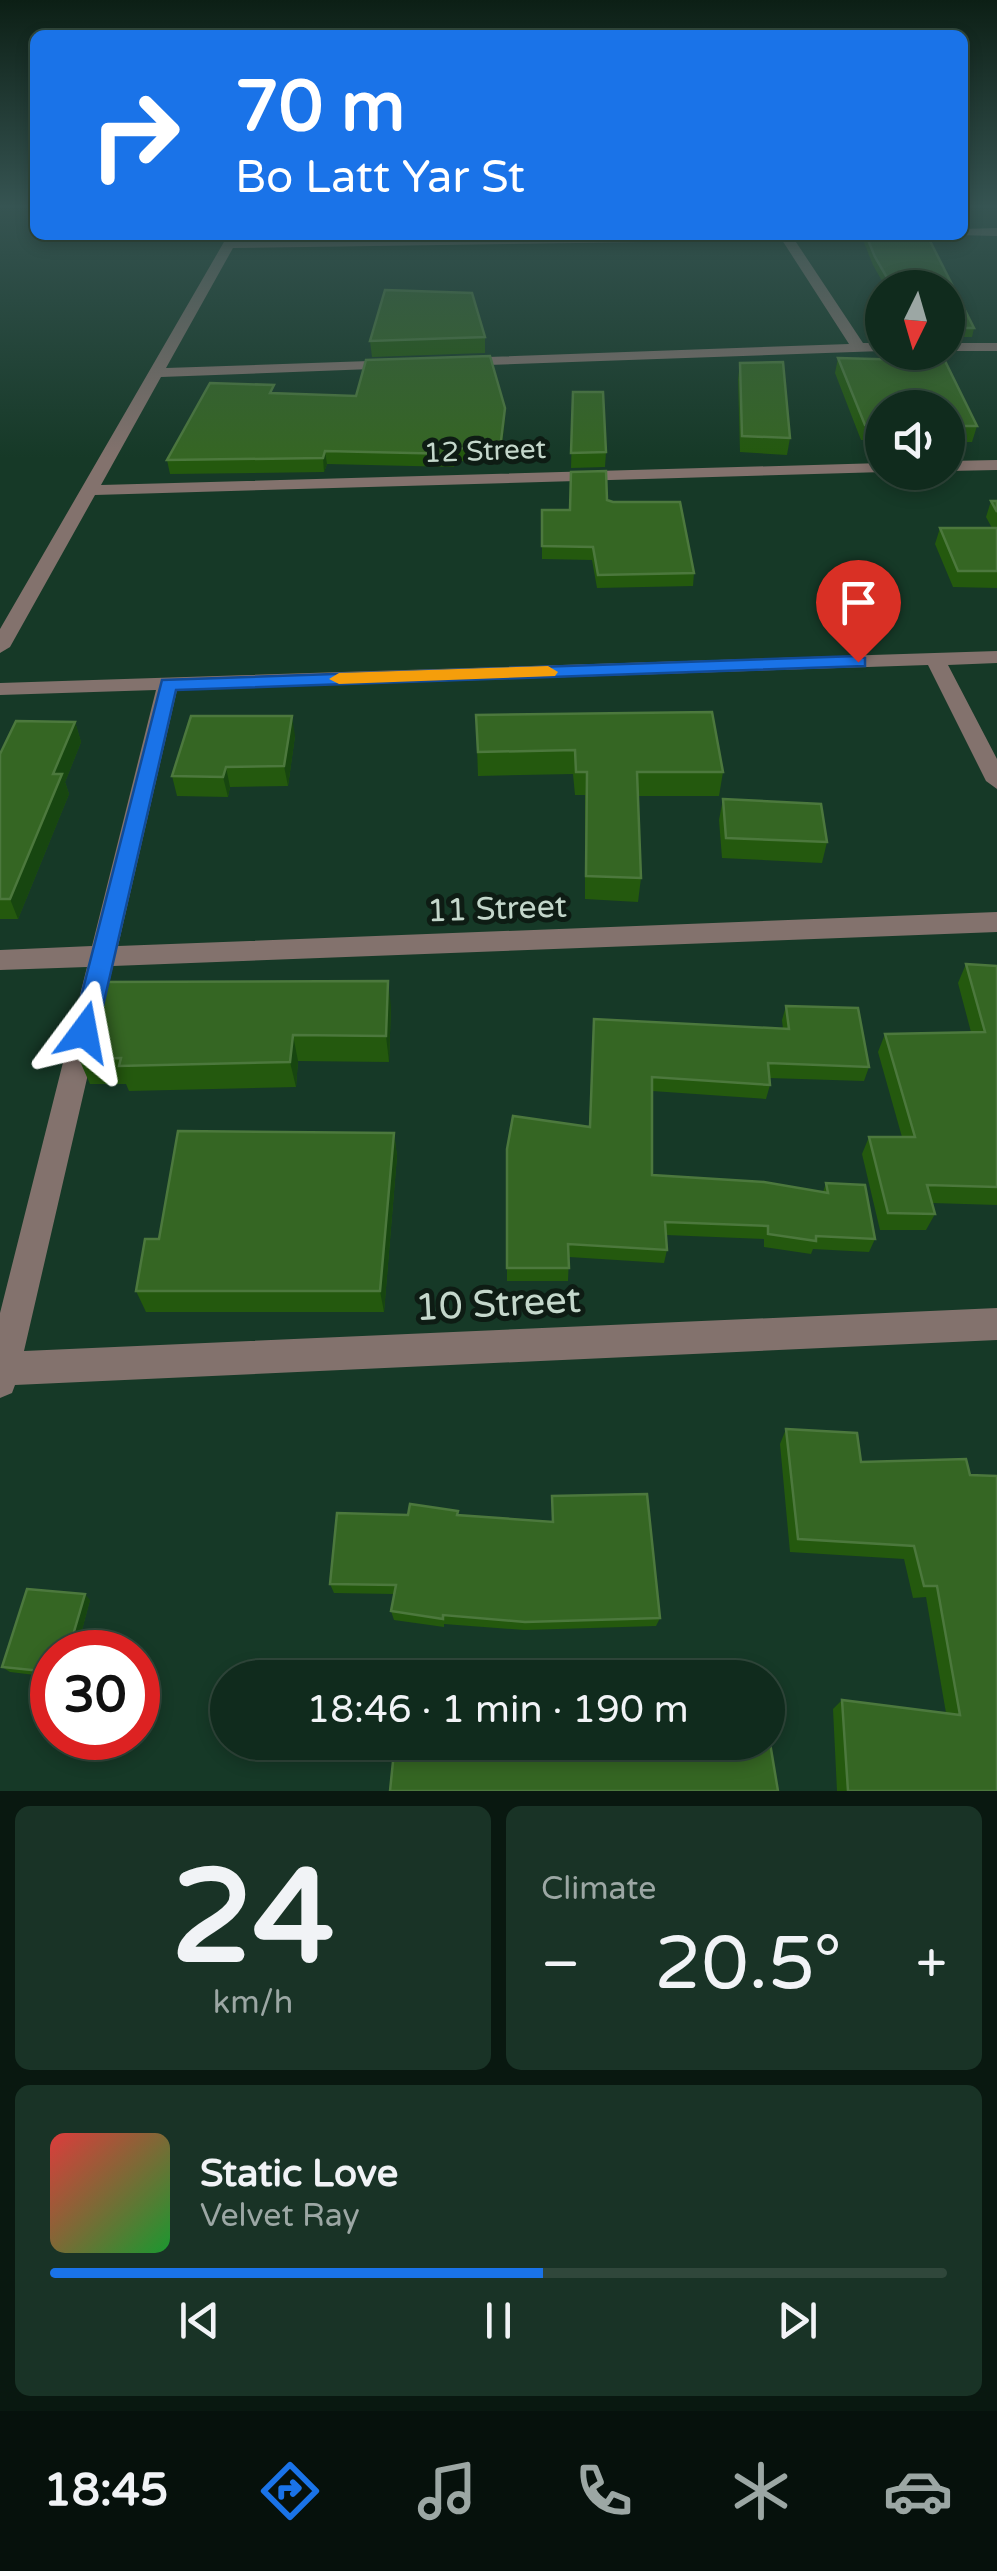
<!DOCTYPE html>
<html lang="en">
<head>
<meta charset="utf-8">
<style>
	:root { --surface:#102b1d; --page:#193326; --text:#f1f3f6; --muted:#9ca7a4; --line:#30473b; --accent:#1a73e8 }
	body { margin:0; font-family:"Varela Round",sans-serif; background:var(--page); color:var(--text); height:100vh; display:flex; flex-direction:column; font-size:38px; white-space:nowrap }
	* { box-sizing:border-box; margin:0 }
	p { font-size:32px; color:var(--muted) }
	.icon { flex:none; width:55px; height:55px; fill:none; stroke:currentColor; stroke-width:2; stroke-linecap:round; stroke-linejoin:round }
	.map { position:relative; height:1791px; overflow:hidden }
	.sheet { display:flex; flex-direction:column; gap:15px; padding:15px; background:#091810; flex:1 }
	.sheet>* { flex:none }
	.top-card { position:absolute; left:30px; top:30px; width:938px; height:210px; border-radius:15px; box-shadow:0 5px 15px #0003,0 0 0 2px var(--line); background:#1a73e8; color:#fff; overflow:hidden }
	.needle { width:65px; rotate:185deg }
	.fabs { position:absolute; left:865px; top:270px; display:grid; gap:20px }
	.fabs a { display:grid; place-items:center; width:100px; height:100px; border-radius:50%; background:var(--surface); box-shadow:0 5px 15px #0003,0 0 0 2px var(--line); font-size:50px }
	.speed { position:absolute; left:30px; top:1630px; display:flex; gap:20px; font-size:50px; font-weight:700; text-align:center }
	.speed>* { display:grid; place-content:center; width:130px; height:130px; border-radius:50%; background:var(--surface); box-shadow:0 5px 15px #0003,0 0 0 2px var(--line); line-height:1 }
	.speed .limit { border:15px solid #d22; background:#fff; color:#111 }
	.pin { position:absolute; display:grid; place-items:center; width:85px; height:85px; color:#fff; margin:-102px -42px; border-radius:50% 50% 50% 0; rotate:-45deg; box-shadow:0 0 10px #0007 }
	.pin .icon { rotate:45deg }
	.me { position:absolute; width:110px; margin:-55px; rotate:13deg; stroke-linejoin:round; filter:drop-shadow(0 0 8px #0008) }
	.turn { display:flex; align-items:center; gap:35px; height:210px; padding:0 40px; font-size:45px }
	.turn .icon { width:130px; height:130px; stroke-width:2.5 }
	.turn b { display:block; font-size:70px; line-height:85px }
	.big { font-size:75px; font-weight:600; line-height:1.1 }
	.sheet .widget { flex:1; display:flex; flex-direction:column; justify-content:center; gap:15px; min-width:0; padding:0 35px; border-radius:15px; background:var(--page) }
	.sheet .dial { align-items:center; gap:0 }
	.dial b { font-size:130px; line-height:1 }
	.song { display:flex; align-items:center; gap:30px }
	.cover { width:120px; height:120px; border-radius:15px; background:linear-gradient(135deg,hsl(0 70% 55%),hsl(130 70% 35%)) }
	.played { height:10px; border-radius:5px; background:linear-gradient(90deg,var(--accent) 55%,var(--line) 55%) }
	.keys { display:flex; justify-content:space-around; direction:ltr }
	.heat { display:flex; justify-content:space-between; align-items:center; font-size:55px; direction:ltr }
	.sheet .tiles { flex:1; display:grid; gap:15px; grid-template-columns:1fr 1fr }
	.widget:last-child { grid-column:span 2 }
	.trip { position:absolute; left:210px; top:1660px; width:575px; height:100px; border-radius:50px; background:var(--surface); box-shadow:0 5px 15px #0003,0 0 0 2px var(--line); font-weight:600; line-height:100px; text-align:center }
	.menu { display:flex; height:160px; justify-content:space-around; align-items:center; background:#06110c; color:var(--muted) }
	.menu .icon { width:70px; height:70px }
	.menu .selected { color:var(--accent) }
	.menu b { font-size:45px; color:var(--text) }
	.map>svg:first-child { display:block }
</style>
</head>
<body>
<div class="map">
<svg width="997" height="1791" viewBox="0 0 997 1791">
	<rect width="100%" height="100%" fill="#163927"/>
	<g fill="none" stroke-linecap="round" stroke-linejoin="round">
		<!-- minor -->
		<g fill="#83726d" fill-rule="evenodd">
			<polygon points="997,228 997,236 957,235 962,235 962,229"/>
			<polygon points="228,235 240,235 237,240 850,235 844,239 794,239 863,343 882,343 882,351 458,366 451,362 458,358 849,344 782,240 233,248 166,368 398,360 405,364 398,368 161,377 101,485 882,463 884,472 95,495 10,647 0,653 0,629"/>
			<rect x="948" y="343" width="49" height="8"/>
			<polygon points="997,460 997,470 948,471 948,461"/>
			<polygon points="997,651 997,663 948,665 997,759 997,789 986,781 928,665 177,690 118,946 997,912 997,932 113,966 24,1351 997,1308 997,1340 15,1385 12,1393 0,1398 0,1313 87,967 0,970 0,950 92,946 156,690 0,695 0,683"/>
		</g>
	</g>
	<!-- wall -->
	<g fill="#24590e">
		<polygon points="861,235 927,235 974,328 972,337 948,337 948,288 886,288 873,265"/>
		<polygon points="485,337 485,353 372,357 370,341"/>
		<polygon points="838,358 945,361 977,426 972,442 948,442 948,408 882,408 882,441 861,440 835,373"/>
		<polygon points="740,363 790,438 787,455 740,452 738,379"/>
		<polygon points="573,392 606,452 605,467 571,468"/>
		<polygon points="275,394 505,408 500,462 456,461 454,467 327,464 324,472 170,474 167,460"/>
		<polygon points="607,500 694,573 693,586 597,588 592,560 542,559 542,510 570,510"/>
		<polygon points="991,501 997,501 997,588 953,587 935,544 940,528 992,528 986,517"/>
		<polygon points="476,715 723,772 719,796 638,796 641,878 638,902 585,899 585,795 575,795 573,774 478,776"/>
		<polygon points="75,722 81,742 65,782 69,794 18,919 0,919 0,754"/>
		<polygon points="295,736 288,786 230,787 228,797 177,796 172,776"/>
		<polygon points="723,799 827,842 822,863 722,858 719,820"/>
		<polygon points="966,964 997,966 997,1205 932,1203 935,1214 926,1230 880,1230 862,1154 869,1137 902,1137 878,1052 885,1034 971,1032 958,983"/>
		<polygon points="391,1006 389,1062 298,1061 296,1087 129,1091 126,1084 90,1084 79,1059"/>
		<polygon points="786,1006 869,1067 864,1081 769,1078 770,1085 766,1099 652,1091 652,1175 823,1192 826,1183 875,1239 869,1252 813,1249 811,1254 764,1247 764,1239 666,1235 667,1250 664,1263 569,1257 568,1281 507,1281 507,1149 589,1127 593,1034 783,1029 782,1020"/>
		<polygon points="394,1133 397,1156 384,1312 146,1312 136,1291 159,1239"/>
		<polygon points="786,1429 861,1462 966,1459 997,1791 837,1791 833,1709 842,1700 946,1713 926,1597 913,1598 904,1559 790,1552 780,1444"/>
		<polygon points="552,1496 660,1618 656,1626 525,1630 444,1624 444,1627 394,1620 391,1611 394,1594 334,1593 330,1584 458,1515 552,1521"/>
		<polygon points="90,1600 76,1652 52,1652 52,1677 10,1672 2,1667"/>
	</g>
	<!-- shaded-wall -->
	<g fill="#174610">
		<polygon points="505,408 505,421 500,462 500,449"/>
		<polygon points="325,451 327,464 324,472 323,458"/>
		<polygon points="292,716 295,736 288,786 284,766"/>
		<polygon points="75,722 81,742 65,782 69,794 18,919 10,899 53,774"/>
		<polygon points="226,767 230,787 228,797 223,777"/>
		<polygon points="388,981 391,1006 389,1062 386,1036"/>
		<polygon points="293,1035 298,1061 296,1087 290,1062"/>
		<polygon points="394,1133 397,1156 384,1312 380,1291"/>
		<polygon points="85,1594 90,1600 76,1652 68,1652"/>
	</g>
	<!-- building -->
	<g fill="#356623" stroke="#4c783d" stroke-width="2.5">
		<polygon points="866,235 927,235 974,328 948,328 948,288 893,288 875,257"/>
		<polygon points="385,290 472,293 485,337 370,341"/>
		<polygon points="490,356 505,408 500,449 456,448 454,454 325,451 323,458 167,460 210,383 274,385 270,393 356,396 366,360"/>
		<polygon points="838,358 945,361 977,426 948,426 948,408 882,408 882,425 865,425"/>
		<polygon points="783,362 790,438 742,436 740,363"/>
		<polygon points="573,392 603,392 606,452 571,453"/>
		<polygon points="606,471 607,500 613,502 680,502 694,573 598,575 593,547 542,546 542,510 570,510 571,472"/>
		<polygon points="991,501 997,501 997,512"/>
		<polygon points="940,528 997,528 997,571 958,571"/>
		<polygon points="712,712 723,772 637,772 641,878 586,876 587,772 576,772 575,750 478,752 476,715"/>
		<polygon points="191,716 292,716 284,766 226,767 223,777 172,776"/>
		<polygon points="16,721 75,722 53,774 62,774 10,899 0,899 0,754"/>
		<polygon points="723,799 821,804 827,842 726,838"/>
		<polygon points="966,964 997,966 997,1187 927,1185 935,1214 888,1213 869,1137 915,1137 885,1034 985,1032"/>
		<polygon points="388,981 386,1036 293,1035 290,1062 119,1066 121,1058 79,1059 97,982"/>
		<polygon points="786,1006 858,1008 869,1067 768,1063 770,1085 652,1077 652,1175 764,1182 828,1193 826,1183 865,1185 875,1239 816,1236 816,1241 768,1234 768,1226 665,1222 667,1250 568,1244 569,1268 507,1268 507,1149 513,1116 590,1127 594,1019 789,1029"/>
		<polygon points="178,1131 394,1133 380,1291 136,1291 145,1239 159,1239"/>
		<polygon points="786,1429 857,1433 861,1462 966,1459 970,1475 997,1476 997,1791 848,1791 842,1700 960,1715 937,1586 924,1586 914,1546 798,1539"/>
		<polygon points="647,1494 660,1618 525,1622 443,1615 443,1619 391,1611 396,1585 330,1584 337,1513 408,1515 410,1504 458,1511 457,1515 553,1522 552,1496"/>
		<polygon points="27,1589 85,1594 68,1652 52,1652 52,1672 2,1667"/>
		<polygon points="768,1731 778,1791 390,1791 395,1742 498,1742 511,1743 511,1747 671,1744 671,1742 768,1742"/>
	</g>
	<!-- sky -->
	<linearGradient id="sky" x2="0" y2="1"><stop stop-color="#0c1f15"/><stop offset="0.45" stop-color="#365452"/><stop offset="1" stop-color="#365452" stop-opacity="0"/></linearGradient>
	<rect width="997" height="458" fill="url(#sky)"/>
	<!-- route -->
	<polygon fill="#1a73e8" stroke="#114b97" stroke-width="2.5" points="858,656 865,658 865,666 176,690 97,1032 84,1042 72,1032 162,680"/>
	<!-- slow -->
	<polygon fill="#f59e0b" points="548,666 558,672 555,676 339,684 329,679 339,673"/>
	<g text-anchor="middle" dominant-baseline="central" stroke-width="10" stroke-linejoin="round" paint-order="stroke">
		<!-- far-street labels -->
		<g font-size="28" fill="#c4d7cb" stroke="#0e1c14">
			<text transform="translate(485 451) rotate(-2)">12 Street</text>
		</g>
		<!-- street labels -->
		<g font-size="32" fill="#c4d7cb" stroke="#0e1c14">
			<text transform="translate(497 909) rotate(-2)">11 Street</text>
		</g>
		<!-- near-street labels -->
		<g font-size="38" fill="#c4d7cb" stroke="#0e1c14">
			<text transform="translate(498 1304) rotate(-3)">10 Street</text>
		</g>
	</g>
</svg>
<div class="fabs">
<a><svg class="needle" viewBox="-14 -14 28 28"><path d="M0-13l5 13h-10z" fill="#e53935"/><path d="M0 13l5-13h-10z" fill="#9ca7a4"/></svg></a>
<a><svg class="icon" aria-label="sound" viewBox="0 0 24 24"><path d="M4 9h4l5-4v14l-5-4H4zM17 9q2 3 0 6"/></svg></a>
</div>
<div class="speed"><div class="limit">30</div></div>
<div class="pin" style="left:858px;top:662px;background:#d93025"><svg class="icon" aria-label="arrive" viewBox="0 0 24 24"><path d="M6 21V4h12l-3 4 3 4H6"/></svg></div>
<svg class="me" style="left:84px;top:1032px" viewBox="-20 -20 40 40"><path d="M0-17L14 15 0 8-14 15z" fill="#1a73e8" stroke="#fff" stroke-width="4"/></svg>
<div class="trip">18:46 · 1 min · 190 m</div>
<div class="top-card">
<div class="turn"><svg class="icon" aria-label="right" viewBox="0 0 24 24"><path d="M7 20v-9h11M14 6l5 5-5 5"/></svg><div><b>70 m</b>Bo Latt Yar St</div></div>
</div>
</div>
<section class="sheet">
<div class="tiles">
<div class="widget dial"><b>24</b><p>km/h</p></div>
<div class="widget"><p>Climate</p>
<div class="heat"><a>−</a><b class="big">20.5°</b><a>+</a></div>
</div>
<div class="widget">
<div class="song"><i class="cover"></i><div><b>Static Love</b><p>Velvet Ray</p></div></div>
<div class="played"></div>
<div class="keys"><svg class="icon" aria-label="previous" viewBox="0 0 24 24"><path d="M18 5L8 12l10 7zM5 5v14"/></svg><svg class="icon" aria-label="pause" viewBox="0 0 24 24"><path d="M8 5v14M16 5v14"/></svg><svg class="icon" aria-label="next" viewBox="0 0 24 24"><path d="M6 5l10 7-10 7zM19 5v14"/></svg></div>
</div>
</div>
</section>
<nav class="menu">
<b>18:45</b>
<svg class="icon selected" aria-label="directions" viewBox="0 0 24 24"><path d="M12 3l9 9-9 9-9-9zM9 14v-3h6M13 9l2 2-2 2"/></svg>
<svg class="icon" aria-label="music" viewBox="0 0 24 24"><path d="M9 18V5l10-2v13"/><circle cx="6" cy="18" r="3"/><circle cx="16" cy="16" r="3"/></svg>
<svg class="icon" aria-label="phone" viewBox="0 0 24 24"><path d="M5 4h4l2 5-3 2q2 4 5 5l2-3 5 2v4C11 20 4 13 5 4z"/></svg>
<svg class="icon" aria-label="climate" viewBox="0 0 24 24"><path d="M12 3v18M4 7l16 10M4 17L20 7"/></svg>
<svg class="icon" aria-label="car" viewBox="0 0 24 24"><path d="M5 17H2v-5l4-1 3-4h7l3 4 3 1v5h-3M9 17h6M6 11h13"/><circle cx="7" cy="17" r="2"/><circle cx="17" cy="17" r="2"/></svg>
</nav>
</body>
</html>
